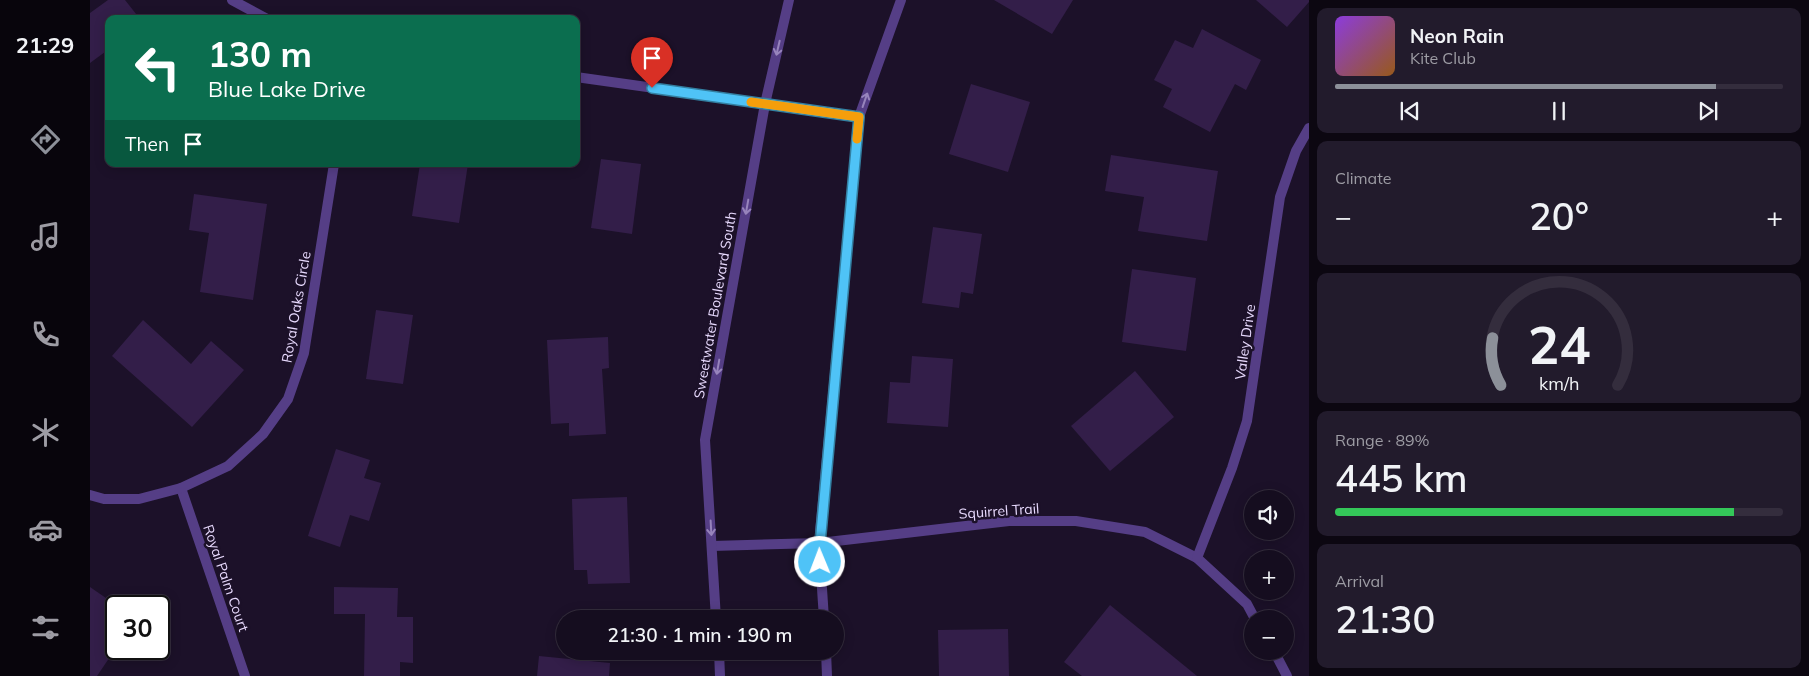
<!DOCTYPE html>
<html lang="en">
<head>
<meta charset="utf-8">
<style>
	:root { --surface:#150d1f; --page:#221b2c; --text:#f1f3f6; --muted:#9d9ca4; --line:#342d3d; --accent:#8c9099 }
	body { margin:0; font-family:Mulish,sans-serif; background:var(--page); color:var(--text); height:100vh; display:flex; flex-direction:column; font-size:19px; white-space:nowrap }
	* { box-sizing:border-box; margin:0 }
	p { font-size:16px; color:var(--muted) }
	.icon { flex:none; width:28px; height:28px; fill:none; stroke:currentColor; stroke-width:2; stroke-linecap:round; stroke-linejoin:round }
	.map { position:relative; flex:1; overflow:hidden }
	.panel { display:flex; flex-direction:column; gap:8px; padding:8px; background:#0c0711; width:500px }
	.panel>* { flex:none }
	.hud { position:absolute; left:15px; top:15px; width:475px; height:152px; border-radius:10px; box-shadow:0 2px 12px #0003,0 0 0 1px var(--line); background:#0b6e4f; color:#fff; overflow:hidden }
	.fabs { position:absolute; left:1154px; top:490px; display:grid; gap:10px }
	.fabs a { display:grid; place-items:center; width:50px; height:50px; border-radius:50%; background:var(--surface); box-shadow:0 2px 12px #0003,0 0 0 1px var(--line); font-size:25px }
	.speed { position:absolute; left:15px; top:595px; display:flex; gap:10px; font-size:25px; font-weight:700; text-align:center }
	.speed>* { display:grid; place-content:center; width:65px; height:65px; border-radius:50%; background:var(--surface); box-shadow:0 2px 12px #0003,0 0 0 1px var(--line); line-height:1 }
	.speed .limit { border:2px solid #111; border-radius:8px; background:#fff; color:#111 }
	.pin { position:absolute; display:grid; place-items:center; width:42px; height:42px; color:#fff; margin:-51px -21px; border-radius:50% 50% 50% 0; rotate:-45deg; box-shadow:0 0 5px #0007 }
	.pin .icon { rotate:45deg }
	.me { position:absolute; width:55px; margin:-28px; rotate:359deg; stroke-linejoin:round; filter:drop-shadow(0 0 4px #0008) }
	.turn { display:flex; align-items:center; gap:18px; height:105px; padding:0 20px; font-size:22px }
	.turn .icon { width:65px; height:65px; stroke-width:2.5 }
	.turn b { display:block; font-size:35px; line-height:42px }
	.then { display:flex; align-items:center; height:48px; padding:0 20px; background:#0003; gap:10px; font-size:19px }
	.big { font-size:38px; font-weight:600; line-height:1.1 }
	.panel .card { flex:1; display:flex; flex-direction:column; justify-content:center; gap:8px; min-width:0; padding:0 18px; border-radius:10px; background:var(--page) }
	.panel .dial { align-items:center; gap:0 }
	.dial svg { height:130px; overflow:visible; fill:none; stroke:var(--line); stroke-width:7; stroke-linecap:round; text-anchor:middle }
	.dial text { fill:var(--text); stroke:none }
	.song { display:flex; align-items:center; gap:15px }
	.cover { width:60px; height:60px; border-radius:8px; background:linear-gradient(135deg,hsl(270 70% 55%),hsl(30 70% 35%)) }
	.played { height:5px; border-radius:2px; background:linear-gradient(90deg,var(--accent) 85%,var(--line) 85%) }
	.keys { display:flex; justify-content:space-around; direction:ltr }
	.heat { display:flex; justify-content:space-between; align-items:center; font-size:28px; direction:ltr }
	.charge { height:8px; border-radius:4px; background:linear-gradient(90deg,#34c759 89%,var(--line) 0) }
	.trip { position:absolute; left:466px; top:610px; width:288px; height:50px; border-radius:25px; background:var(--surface); box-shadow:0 2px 12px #0003,0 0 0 1px var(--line); font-weight:600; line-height:50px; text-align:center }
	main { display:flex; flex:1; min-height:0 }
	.tabs { display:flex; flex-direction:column; width:90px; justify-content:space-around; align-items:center; background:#08050c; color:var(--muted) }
	.tabs .icon { width:35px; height:35px }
	.tabs .on { color:var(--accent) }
	.tabs b { font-size:22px; color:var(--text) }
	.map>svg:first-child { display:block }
</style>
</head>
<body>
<main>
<nav class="tabs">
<b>21:29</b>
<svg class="icon on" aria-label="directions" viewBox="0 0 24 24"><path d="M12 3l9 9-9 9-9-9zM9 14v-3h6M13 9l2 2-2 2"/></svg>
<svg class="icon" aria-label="music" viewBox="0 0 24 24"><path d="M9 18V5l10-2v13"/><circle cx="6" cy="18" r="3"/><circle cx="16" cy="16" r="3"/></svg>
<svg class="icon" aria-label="phone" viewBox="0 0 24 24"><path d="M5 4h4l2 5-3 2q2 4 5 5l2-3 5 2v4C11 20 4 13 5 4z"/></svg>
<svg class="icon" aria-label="climate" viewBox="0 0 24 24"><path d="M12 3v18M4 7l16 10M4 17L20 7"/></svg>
<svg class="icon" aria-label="car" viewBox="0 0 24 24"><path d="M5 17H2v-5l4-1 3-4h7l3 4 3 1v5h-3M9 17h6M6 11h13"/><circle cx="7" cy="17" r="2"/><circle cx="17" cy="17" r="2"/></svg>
<svg class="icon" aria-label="filters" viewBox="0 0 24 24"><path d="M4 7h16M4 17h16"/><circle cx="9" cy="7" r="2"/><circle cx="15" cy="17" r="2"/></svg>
</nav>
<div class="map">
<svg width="1219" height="676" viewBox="0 0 1219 676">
	<rect width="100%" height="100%" fill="#1c1129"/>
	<!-- building -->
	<g fill="#331e49">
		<polygon points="18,0 35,0 50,19 19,19 19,49 0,63 0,13"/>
		<polygon points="904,0 983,0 962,34"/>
		<polygon points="1166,0 1219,0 1219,2 1197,27"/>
		<polygon points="1112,29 1171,60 1156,90 1145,84 1120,132 1073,107 1082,89 1064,80 1085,40 1103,48"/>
		<polygon points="881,84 940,102 918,172 859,154"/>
		<polygon points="1021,155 1128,171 1117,241 1048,231 1054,197 1015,191"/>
		<polygon points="511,159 551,164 542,234 501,228"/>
		<polygon points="330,164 378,164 369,223 322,216"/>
		<polygon points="104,194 177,204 163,300 110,292 119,233 99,230"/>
		<polygon points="843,227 892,234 883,294 871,292 869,308 832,303"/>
		<polygon points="1042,269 1106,278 1096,351 1032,342"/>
		<polygon points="286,310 323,315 313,384 276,379"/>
		<polygon points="53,320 101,364 121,341 154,370 102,427 22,356"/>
		<polygon points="518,337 519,368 512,369 516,434 479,436 479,423 461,424 457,340"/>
		<polygon points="822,356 863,359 858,427 797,423 800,382 820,383"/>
		<polygon points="1045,371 1084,417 1020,471 981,426"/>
		<polygon points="246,449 280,460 274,478 291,483 279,521 260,515 250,547 218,536"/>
		<polygon points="537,497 540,583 498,584 497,570 484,570 482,499"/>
		<polygon points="0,587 26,605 26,648 7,676 0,676"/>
		<polygon points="244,587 308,588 307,617 323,617 323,663 310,662 310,676 274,676 275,614 244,614"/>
		<polygon points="1020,605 1107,676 992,676 974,662"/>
		<polygon points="918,629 919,676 849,676 848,630"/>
		<polygon points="449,656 520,663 519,676 447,676"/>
	</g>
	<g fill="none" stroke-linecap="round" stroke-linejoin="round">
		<!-- street -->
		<g stroke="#553e86" stroke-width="10">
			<polyline points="142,0 177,19"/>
			<polyline points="486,77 769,117"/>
			<polyline points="91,488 155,676"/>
			<polyline points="0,495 14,499 49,499 91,488 138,466 173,434 198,399 214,353 244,164"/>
			<polyline points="622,546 729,543 919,521 986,521 1055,532 1107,558 1157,604 1165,619"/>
			<polyline points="1107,558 1142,468 1157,421 1190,197 1206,151 1219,128"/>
			<polyline points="626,619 615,440 675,104 699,0"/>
			<polyline points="734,619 729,543 769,117 811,0"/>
			<polyline points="629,651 630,676"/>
			<polyline points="736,651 737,676"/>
			<polyline points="1184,651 1197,676"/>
		</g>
	</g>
	<!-- one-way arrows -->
	<defs><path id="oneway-shaft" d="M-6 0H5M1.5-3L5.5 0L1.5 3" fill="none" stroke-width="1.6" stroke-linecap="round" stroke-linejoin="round" transform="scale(1.25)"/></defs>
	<g stroke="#9784bc">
		<use href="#oneway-shaft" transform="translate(688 48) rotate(103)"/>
		<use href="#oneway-shaft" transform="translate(775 100) rotate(-71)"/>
		<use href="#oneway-shaft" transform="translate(657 207) rotate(100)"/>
		<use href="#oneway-shaft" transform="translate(628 367) rotate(100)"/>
		<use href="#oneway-shaft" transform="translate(621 528) rotate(87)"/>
	</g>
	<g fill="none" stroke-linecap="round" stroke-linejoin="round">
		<!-- route casing -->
		<g stroke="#337fa1" stroke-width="12">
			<polyline id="route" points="562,88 769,117 730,544 730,562"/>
		</g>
		<!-- route -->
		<use href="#route" stroke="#4fc3f7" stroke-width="9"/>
		<!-- slow -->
		<polyline stroke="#f59e0b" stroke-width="9" points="661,102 769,117 767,139"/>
	</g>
	<g text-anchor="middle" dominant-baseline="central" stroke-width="5" stroke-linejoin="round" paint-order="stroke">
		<!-- street labels -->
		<g font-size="14" fill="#e8dafe" stroke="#1c1129">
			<text transform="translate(625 305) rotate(-80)">Sweetwater Boulevard South</text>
			<text transform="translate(206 307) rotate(-80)">Royal Oaks Circle</text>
			<text transform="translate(1155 342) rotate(-82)">Valley Drive</text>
			<text transform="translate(909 511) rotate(-4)">Squirrel Trail</text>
			<text transform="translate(136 578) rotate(71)">Royal Palm Court</text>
		</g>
	</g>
</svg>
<div class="fabs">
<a><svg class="icon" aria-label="sound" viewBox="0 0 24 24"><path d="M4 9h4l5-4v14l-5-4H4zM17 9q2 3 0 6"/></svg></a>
<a>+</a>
<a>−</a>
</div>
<div class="speed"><div class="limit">30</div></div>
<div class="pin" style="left:562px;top:88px;background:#d93025"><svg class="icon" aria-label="arrive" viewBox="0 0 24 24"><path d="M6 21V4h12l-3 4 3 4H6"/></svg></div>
<svg class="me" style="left:730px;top:562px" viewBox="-20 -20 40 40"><circle r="17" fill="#4fc3f7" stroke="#fff" stroke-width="3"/><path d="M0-11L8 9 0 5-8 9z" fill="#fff"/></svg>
<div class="trip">21:30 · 1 min · 190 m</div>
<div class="hud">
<div class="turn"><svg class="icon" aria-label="left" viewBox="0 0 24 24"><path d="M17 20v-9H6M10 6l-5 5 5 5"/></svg><div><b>130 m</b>Blue Lake Drive</div></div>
<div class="then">Then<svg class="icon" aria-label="arrive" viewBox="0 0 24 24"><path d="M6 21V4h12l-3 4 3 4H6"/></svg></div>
</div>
</div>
<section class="panel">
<div class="card">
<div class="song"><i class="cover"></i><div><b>Neon Rain</b><p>Kite Club</p></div></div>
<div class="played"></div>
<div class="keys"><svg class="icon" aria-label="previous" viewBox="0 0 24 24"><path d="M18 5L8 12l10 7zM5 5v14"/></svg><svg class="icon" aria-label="pause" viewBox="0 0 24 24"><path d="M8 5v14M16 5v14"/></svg><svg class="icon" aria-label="next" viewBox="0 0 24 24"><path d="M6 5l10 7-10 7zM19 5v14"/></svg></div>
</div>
<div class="card"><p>Climate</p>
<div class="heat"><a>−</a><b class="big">20°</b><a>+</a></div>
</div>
<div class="card dial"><svg viewBox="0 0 100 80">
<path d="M14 69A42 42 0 1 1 86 69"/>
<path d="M14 69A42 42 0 0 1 9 40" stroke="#8c9099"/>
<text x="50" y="56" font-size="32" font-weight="700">24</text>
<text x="50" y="72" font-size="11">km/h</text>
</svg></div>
<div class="card"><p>Range · 89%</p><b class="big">445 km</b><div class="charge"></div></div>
<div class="card"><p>Arrival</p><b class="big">21:30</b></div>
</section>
</main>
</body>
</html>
